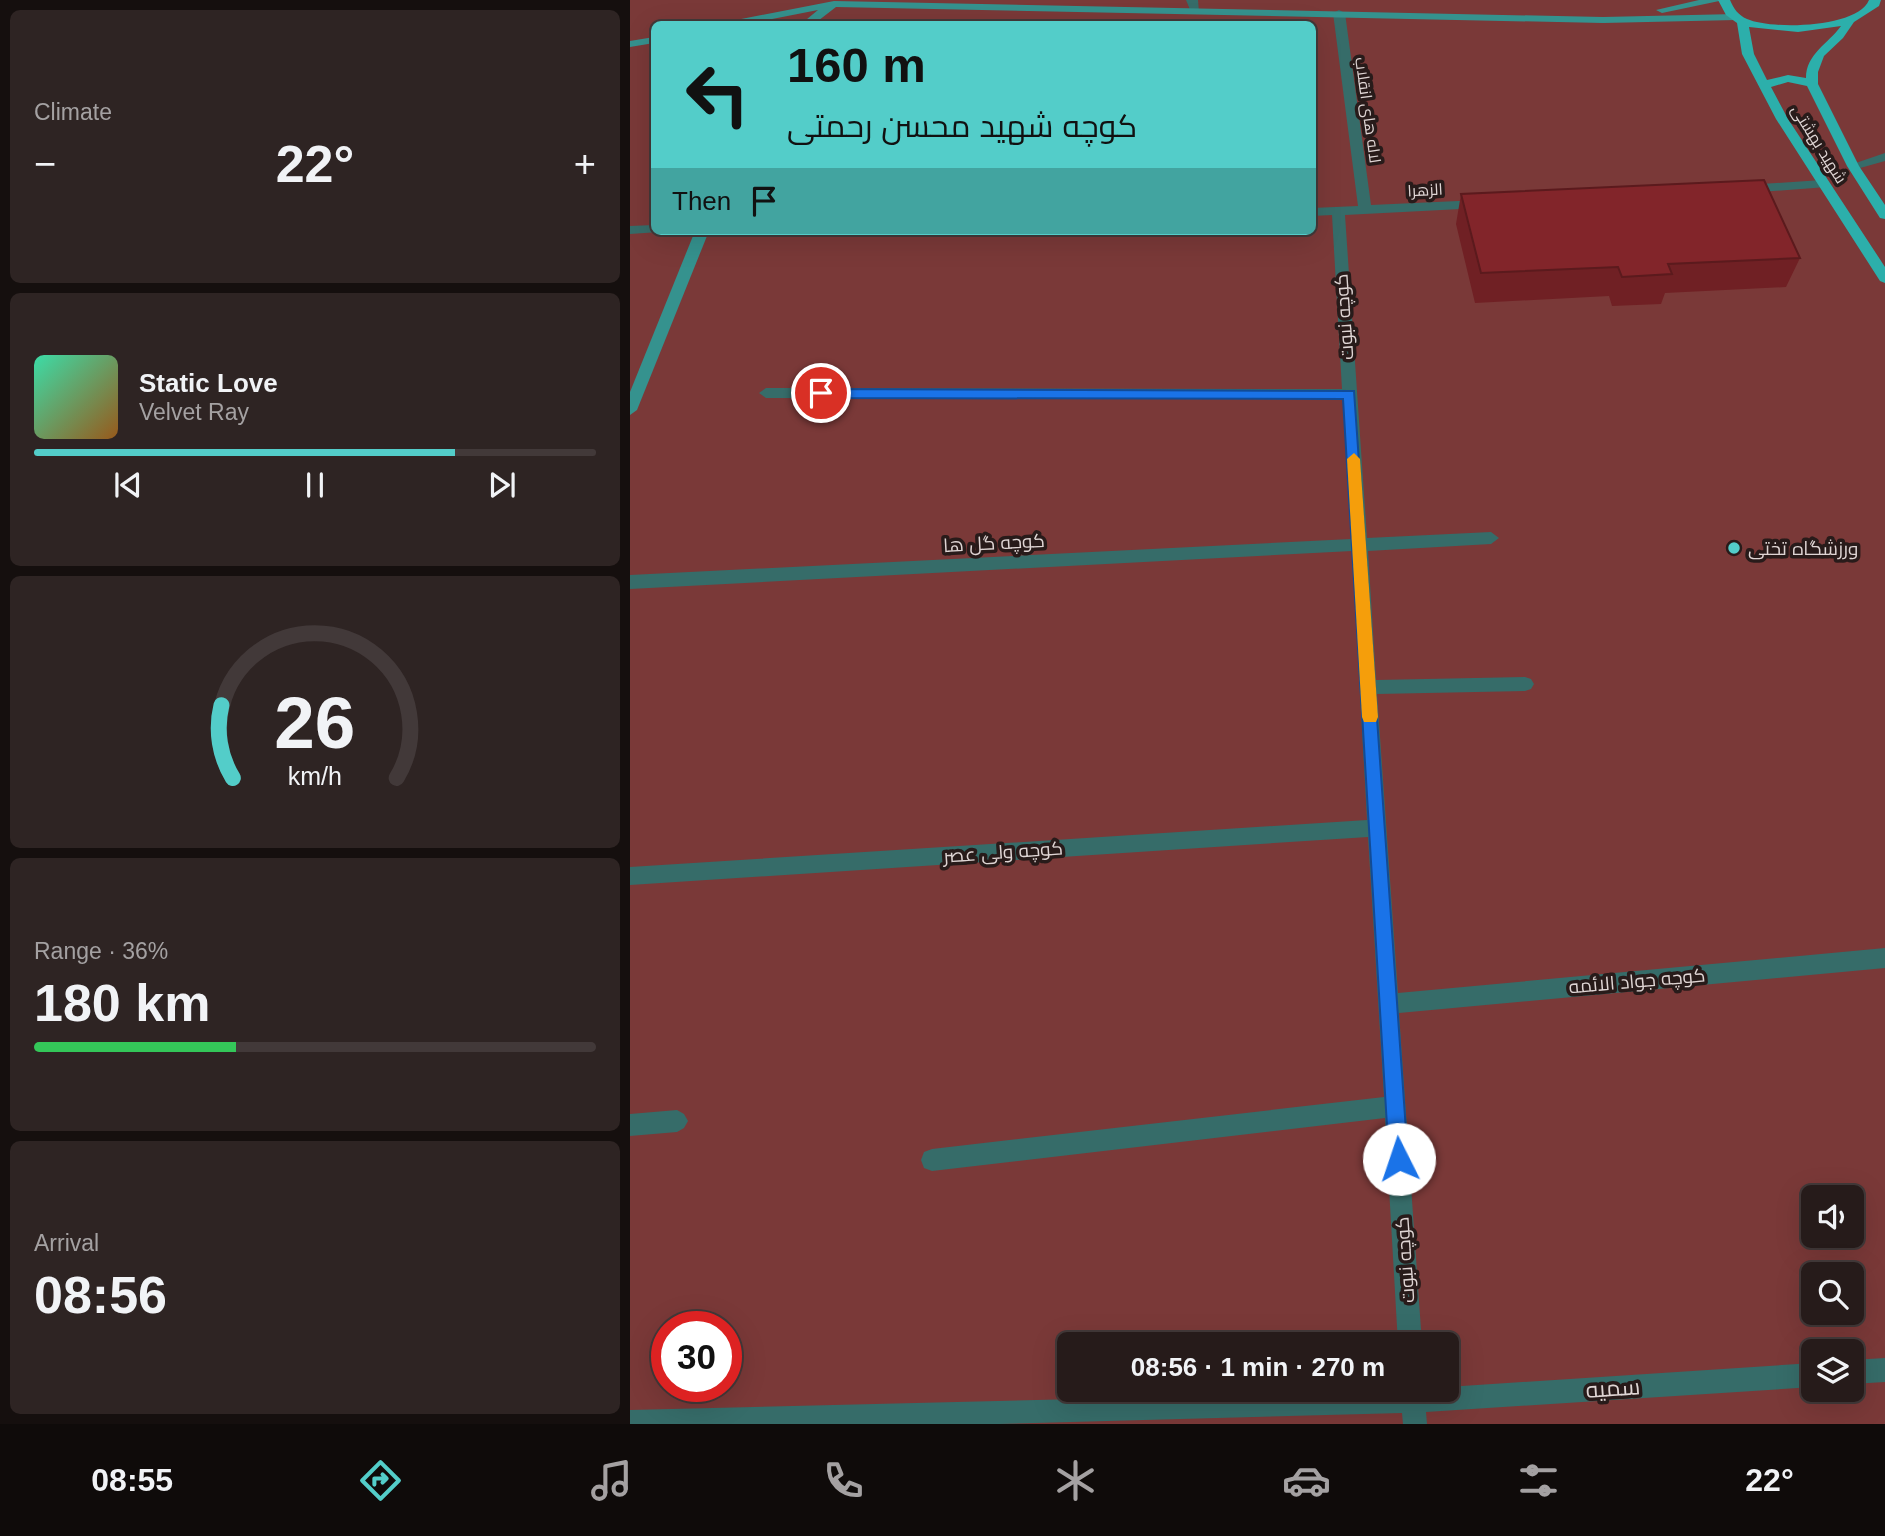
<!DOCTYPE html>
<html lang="en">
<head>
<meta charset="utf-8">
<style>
	:root { --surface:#261b1a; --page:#2e2423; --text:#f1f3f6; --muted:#a4a1a2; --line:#423939; --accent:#53cdc9 }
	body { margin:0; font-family:Helvetica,Cairo,sans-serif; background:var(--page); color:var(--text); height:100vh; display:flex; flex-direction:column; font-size:26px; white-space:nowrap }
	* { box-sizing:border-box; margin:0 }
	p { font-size:23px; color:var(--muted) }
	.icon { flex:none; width:38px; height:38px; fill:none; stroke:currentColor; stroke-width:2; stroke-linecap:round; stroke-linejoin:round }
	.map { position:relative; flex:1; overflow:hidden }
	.panel { display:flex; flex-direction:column; gap:10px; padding:10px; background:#150f0e; width:630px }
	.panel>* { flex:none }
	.top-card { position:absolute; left:21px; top:21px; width:665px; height:214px; border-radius:10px; box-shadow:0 7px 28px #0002,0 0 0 2px var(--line); background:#53cdc9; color:#111; overflow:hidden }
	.tools { position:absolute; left:1171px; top:1185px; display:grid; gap:14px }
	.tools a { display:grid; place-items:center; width:63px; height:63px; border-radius:10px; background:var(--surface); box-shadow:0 7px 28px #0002,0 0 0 2px var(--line); font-size:35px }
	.speed { position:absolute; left:21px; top:1311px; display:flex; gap:14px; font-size:35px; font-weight:700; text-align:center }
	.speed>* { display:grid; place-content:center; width:91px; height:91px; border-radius:50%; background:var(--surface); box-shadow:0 7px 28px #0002,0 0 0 2px var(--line); line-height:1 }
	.speed .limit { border:10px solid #d22; background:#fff; color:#111 }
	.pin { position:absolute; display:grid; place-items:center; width:60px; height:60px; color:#fff; margin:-30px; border:4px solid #fff; border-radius:50%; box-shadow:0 2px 7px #0007 }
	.me { position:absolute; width:77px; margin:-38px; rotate:356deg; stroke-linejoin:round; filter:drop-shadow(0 0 5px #0008) }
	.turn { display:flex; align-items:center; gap:24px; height:147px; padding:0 21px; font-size:32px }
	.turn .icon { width:91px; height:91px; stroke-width:2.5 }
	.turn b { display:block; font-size:49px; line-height:60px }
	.then { display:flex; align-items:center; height:66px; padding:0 21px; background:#0003; gap:14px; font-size:26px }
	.big { font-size:52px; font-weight:800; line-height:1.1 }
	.panel .tile { flex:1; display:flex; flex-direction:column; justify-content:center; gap:10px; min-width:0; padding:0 24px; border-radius:10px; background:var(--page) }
	.panel .dial { align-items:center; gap:0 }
	.dial svg { height:182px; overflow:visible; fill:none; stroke:var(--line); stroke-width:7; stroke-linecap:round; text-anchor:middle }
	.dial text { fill:var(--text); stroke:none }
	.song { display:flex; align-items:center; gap:21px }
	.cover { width:84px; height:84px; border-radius:10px; background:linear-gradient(135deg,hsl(160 70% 55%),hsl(30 70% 35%)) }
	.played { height:7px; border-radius:4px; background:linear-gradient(90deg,var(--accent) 75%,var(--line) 75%) }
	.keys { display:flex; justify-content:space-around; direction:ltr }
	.heat { display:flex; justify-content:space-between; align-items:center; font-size:38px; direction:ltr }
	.charge { height:10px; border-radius:5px; background:linear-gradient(90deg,#34c759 36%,var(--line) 0) }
	.trip { position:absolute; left:427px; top:1332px; width:402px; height:70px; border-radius:10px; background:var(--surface); box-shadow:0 7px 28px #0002,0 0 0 2px var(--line); font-weight:800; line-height:70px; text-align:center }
	.menu { display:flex; height:112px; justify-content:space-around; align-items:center; background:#0f0b0a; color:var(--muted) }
	.menu .icon { width:49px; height:49px }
	.menu .on { color:var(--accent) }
	.menu b { font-size:32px; color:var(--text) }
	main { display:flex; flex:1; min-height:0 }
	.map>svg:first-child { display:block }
</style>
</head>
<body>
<main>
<section class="panel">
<div class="tile"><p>Climate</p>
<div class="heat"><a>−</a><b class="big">22°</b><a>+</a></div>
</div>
<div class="tile">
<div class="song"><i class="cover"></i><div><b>Static Love</b><p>Velvet Ray</p></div></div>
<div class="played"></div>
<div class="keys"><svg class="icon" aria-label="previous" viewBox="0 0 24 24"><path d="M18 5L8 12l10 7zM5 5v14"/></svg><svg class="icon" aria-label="pause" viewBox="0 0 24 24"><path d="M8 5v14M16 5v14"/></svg><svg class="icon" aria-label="next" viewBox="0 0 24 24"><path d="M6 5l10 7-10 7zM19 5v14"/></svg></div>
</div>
<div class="tile dial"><svg viewBox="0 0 100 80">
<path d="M14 69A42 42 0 1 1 86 69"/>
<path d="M14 69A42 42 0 0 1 9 37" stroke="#53cdc9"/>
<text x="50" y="56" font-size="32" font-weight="700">26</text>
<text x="50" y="72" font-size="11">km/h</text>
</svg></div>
<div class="tile"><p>Range · 36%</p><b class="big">180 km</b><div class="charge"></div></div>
<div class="tile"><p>Arrival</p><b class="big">08:56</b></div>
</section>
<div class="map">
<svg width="1255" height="1424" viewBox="0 0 1255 1424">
	<rect width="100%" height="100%" fill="#322423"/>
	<!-- green -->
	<path fill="#7a3938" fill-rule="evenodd" d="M0 0H1255V1424H0ZM24 24H682V231H24ZM1183 1197H1222V1236H1183ZM1183 1274H1222V1312H1183ZM37 1326H96V1386H37ZM439 1344H817V1390H439ZM1183 1351H1222V1390H1183Z"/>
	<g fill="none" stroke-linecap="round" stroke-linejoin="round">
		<!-- street -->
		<g fill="#366c69" fill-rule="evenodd">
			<polygon points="556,0 568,0 569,12 561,12"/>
			<polygon points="709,10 715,13 741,205 850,200 856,204 850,208 715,215 737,538 861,532 869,538 861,544 738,551 746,680 895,677 901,679 904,684 901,689 895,691 747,694 768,993 1255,948 1255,968 769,1013 792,1344 768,1344 755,1118 302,1171 294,1168 291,1160 294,1152 302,1149 754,1097 738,837 0,885 0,867 737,820 722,551 0,589 0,575 721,539 713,399 136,398 129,393 136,388 712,389 702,215 682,216 682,208 728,206 703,13"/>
			<polygon points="1255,153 1255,161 1223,170 1217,166"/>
			<polygon points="1192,180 1198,184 1197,187 1116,193 1110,189 1116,185"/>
			<polygon points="24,225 24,231 29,232 0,234 0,226"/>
			<polygon points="47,1110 54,1114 58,1121 54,1128 47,1132 0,1136 0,1114"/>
			<polygon points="1255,1358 1255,1382 1222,1384 1222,1360"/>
			<polygon points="1183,1363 1183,1387 796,1412 797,1424 773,1424 772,1413 369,1424 0,1424 0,1410 817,1390 817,1387"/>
		</g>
		<!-- secondary -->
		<g fill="#35928e" fill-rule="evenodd">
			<polygon points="1069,0 1094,0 1032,13 1026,10"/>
			<polygon points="204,1 973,17 1106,14 1112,17 1106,20 973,23 206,7 184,24 171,24 188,10 116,24 95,24 101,21"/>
			<polygon points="24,37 24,43 0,47 0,41"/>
			<polygon points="65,231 79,231 7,410 0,415 0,392"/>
		</g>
		<!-- primary -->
		<path fill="#2cafab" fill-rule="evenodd" d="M1088 0H1100C1104 9 1108 15 1117 19 1142 30 1228 28 1239 0H1251L1249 6 1224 22 1213 38 1194 56 1188 72V84L1229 166 1255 205V219L1250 218 1217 166 1177 86 1158 82 1141 87 1158 119 1255 267V283L1250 281 1146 119 1112 54 1107 23 1096 15ZM1211 26C1198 44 1176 54 1176 78L1158 75 1137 80 1124 54 1119 27 1168 32Z"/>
	</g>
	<!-- wall -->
	<polygon fill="#702024" points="831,194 1170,258 1156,287 1035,293 1031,304 982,306 979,296 845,303 826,224"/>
	<!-- building -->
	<polygon fill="#82252a" stroke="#5b1a1d" stroke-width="2" points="1134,180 1170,258 1038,264 1042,274 992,277 988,267 851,273 831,194"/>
	<!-- route -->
	<polygon fill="#1a73e8" stroke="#114b97" stroke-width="2" points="191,389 724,391 778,1159 776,1166 769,1169 762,1166 759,1159 713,399 191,398 185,393"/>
	<!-- slow -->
	<polygon fill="#f59e0b" points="724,453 730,459 748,717 746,722 734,722 732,717 717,459"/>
	<!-- markers -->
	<circle fill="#53cdc9" stroke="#281b1a" stroke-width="2.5" cx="1104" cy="548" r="7"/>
	<g text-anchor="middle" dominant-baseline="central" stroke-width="7" stroke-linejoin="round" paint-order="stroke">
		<!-- far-street labels -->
		<g font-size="16" fill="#dfd5d4" stroke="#281b1a">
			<text transform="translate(738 110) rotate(82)">لاله های انقلاب</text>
			<text transform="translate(1189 144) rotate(58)">شهید بهشتی</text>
			<text transform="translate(795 190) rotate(-3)">الزهرا</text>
		</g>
		<!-- street labels -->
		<g font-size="19" fill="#dfd5d4" stroke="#281b1a">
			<text transform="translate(714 317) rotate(-94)">کوچه نبوت</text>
			<text transform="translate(364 543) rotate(-3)">کوچه گل ها</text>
			<text transform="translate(373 852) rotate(-4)">کوچه ولی عصر</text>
			<text transform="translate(1007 981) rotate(-5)">کوچه جواد الائمه</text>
			<text transform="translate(775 1260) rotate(-94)">کوچه نبوت</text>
		</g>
		<!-- poi labels -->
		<g font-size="19" fill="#dfd5d4" stroke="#281b1a" text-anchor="start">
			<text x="1118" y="548">ورزشگاه تختی</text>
		</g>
		<!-- near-street labels -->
		<g font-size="23" fill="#dfd5d4" stroke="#281b1a">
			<text transform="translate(983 1388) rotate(-4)">سمیه</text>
		</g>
	</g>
</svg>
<div class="tools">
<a><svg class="icon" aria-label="sound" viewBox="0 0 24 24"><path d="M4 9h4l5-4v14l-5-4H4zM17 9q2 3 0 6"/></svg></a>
<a><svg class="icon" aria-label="search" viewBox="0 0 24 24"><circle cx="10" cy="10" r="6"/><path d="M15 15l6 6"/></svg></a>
<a><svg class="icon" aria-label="layers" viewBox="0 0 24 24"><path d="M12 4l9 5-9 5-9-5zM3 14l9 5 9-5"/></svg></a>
</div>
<div class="speed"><div class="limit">30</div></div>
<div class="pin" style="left:191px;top:393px;background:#d93025"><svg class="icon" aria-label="arrive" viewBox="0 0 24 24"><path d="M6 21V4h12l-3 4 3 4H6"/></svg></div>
<svg class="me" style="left:769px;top:1159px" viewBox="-20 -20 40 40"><circle r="19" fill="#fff"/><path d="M0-13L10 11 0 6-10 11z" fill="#1a73e8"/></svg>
<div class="trip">08:56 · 1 min · 270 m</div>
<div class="top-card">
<div class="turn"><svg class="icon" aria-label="left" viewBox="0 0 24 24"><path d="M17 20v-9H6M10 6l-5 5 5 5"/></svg><div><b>160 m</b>کوچه شهید محسن رحمتی</div></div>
<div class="then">Then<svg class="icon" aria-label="arrive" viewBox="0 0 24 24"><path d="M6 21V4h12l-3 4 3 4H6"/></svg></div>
</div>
</div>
</main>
<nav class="menu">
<b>08:55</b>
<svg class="icon on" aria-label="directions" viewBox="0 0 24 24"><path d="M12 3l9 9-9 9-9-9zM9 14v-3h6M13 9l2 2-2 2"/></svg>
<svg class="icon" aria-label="music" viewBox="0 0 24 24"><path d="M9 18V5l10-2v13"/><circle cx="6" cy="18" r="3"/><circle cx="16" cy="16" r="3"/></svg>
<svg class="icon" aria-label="phone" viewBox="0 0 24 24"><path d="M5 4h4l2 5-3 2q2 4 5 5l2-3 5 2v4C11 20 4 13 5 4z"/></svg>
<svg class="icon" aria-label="climate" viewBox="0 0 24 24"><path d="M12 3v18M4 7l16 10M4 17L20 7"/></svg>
<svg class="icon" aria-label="car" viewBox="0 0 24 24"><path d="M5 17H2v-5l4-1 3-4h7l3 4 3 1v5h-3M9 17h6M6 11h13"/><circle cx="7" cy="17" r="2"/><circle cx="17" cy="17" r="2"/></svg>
<svg class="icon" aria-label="filters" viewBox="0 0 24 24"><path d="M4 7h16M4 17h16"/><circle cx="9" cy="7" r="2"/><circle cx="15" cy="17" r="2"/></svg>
<b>22°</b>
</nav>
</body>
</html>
